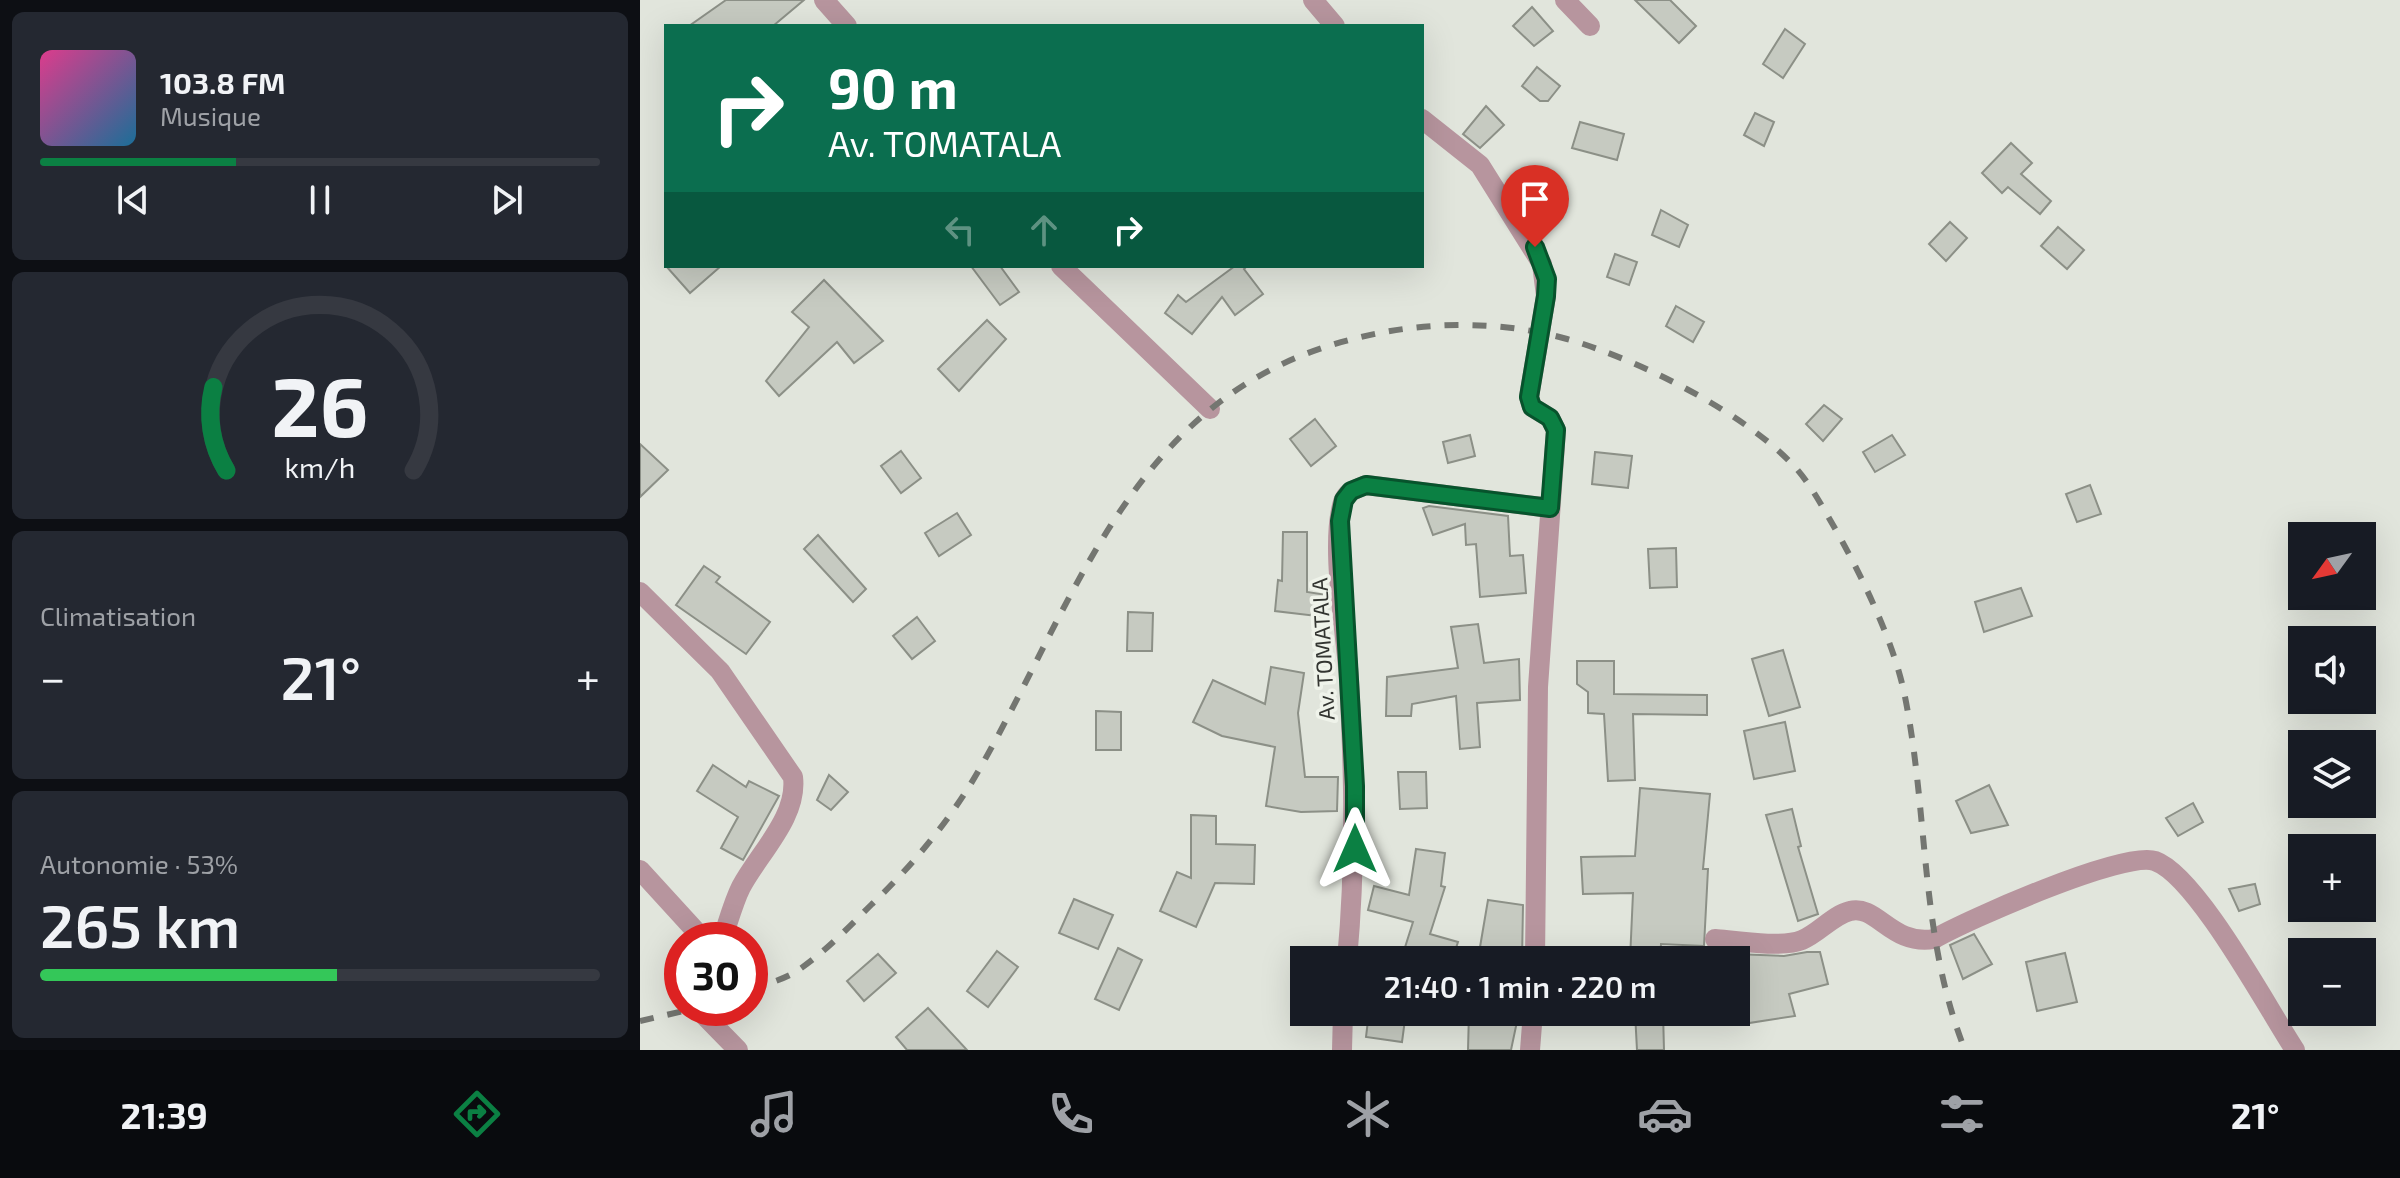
<!DOCTYPE html>
<html lang="fr">
<head>
<meta charset="utf-8">
<style>
	:root { --surface:#171b24; --page:#242831; --text:#f1f3f6; --muted:#9ea1a6; --line:#363941; --accent:#0b8043 }
	body { margin:0; font-family:"Exo 2",sans-serif; background:var(--page); color:var(--text); height:100vh; display:flex; flex-direction:column; font-size:30px; white-space:nowrap }
	* { box-sizing:border-box; margin:0 }
	p { font-size:26px; color:var(--muted) }
	.icon { flex:none; width:44px; height:44px; fill:none; stroke:currentColor; stroke-width:2; stroke-linecap:round; stroke-linejoin:round }
	.map { position:relative; flex:1; overflow:hidden }
	.side { display:flex; flex-direction:column; gap:12px; padding:12px; background:#0d0f14; width:640px }
	.side>* { flex:none }
	.guide { position:absolute; left:24px; top:24px; width:760px; height:244px; border-radius:0px; box-shadow:0 8px 32px #0002; background:#0b6e4f; color:#fff; overflow:hidden }
	.needle { width:52px; rotate:237deg }
	.buttons { position:absolute; left:1648px; top:522px; display:grid; gap:16px }
	.buttons a { display:grid; place-items:center; width:88px; height:88px; border-radius:0px; background:var(--surface); box-shadow:0 8px 32px #0002; font-size:40px }
	.speed { position:absolute; left:24px; top:922px; display:flex; gap:16px; font-size:40px; font-weight:700; text-align:center }
	.speed>* { display:grid; place-content:center; width:104px; height:104px; border-radius:50%; background:var(--surface); box-shadow:0 8px 32px #0002; line-height:1 }
	.speed .limit { border:12px solid #d22; background:#fff; color:#111 }
	.pin { position:absolute; display:grid; place-items:center; width:68px; height:68px; color:#fff; margin:-82px -34px; border-radius:50% 50% 50% 0; rotate:-45deg; box-shadow:0 0 8px #0007 }
	.pin .icon { rotate:45deg }
	.me { position:absolute; width:88px; margin:-44px; rotate:0deg; stroke-linejoin:round; filter:drop-shadow(0 0 6px #0008) }
	.turn { display:flex; align-items:center; gap:28px; height:168px; padding:0 32px; font-size:36px }
	.turn .icon { width:104px; height:104px; stroke-width:2.5 }
	.turn b { display:block; font-size:56px; line-height:68px }
	.lanes { display:flex; align-items:center; height:76px; padding:0 32px; background:#0003; justify-content:center; gap:40px; direction:ltr }
	.lanes .off { opacity:.35 }
	.big { font-size:60px; font-weight:600; line-height:1.1 }
	.side .widget { flex:1; display:flex; flex-direction:column; justify-content:center; gap:12px; min-width:0; padding:0 28px; border-radius:12px; background:var(--page) }
	.side .dial { align-items:center; gap:0 }
	.dial svg { height:208px; overflow:visible; fill:none; stroke:var(--line); stroke-width:7; stroke-linecap:round; text-anchor:middle }
	.dial text { fill:var(--text); stroke:none }
	.song { display:flex; align-items:center; gap:24px }
	.cover { width:96px; height:96px; border-radius:12px; background:linear-gradient(135deg,hsl(330 70% 55%),hsl(200 70% 35%)) }
	.played { height:8px; border-radius:4px; background:linear-gradient(90deg,var(--accent) 35%,var(--line) 35%) }
	.keys { display:flex; justify-content:space-around; direction:ltr }
	.heat { display:flex; justify-content:space-between; align-items:center; font-size:44px; direction:ltr }
	.charge { height:12px; border-radius:6px; background:linear-gradient(90deg,#34c759 53%,var(--line) 0) }
	.trip { position:absolute; left:650px; top:946px; width:460px; height:80px; border-radius:0px; background:var(--surface); box-shadow:0 8px 32px #0002; font-weight:600; line-height:80px; text-align:center }
	.tabs { display:flex; height:128px; justify-content:space-around; align-items:center; background:#090b0e; color:var(--muted) }
	.tabs .icon { width:56px; height:56px }
	.tabs .active { color:var(--accent) }
	.tabs b { font-size:36px; color:var(--text) }
	main { display:flex; flex:1; min-height:0 }
	.map>svg:first-child { display:block }
</style>
</head>
<body>
<main>
<section class="side">
<div class="widget">
<div class="song"><i class="cover"></i><div><b>103.8 FM</b><p>Musique</p></div></div>
<div class="played"></div>
<div class="keys"><svg class="icon" aria-label="previous" viewBox="0 0 24 24"><path d="M18 5L8 12l10 7zM5 5v14"/></svg><svg class="icon" aria-label="pause" viewBox="0 0 24 24"><path d="M8 5v14M16 5v14"/></svg><svg class="icon" aria-label="next" viewBox="0 0 24 24"><path d="M6 5l10 7-10 7zM19 5v14"/></svg></div>
</div>
<div class="widget dial"><svg viewBox="0 0 100 80">
<path d="M14 69A42 42 0 1 1 86 69"/>
<path d="M14 69A42 42 0 0 1 9 37" stroke="#0b8043"/>
<text x="50" y="56" font-size="32" font-weight="700">26</text>
<text x="50" y="72" font-size="11">km/h</text>
</svg></div>
<div class="widget"><p>Climatisation</p>
<div class="heat"><a>−</a><b class="big">21°</b><a>+</a></div>
</div>
<div class="widget"><p>Autonomie · 53%</p><b class="big">265 km</b><div class="charge"></div></div>
</section>
<div class="map">
<svg width="1760" height="1050" viewBox="0 0 1760 1050">
	<rect width="100%" height="100%" fill="#e1e5dc"/>
	<!-- building -->
	<g fill="#c6cac1" stroke="#8c9087" stroke-width="2">
		<polygon points="86,0 164,0 133,26 49,26"/>
		<polygon points="995,0 1030,0 1056,26 1039,43"/>
		<polygon points="892,7 913,31 894,46 873,26"/>
		<polygon points="1145,29 1165,44 1143,78 1123,64"/>
		<polygon points="897,67 920,86 908,101 900,101 882,86"/>
		<polygon points="846,106 864,125 840,148 823,134"/>
		<polygon points="1115,113 1134,122 1124,146 1104,135"/>
		<polygon points="940,122 984,134 977,160 932,148"/>
		<polygon points="1371,143 1392,163 1381,174 1411,201 1400,214 1368,187 1362,193 1342,173"/>
		<polygon points="1021,210 1048,225 1039,247 1012,235"/>
		<polygon points="1310,222 1327,238 1306,261 1289,244"/>
		<polygon points="1418,227 1444,250 1427,269 1401,246"/>
		<polygon points="975,254 997,262 989,285 967,277"/>
		<polygon points="26,266 81,266 50,293"/>
		<polygon points="331,266 360,266 379,292 360,305"/>
		<polygon points="595,266 607,266 604,269 623,294 595,315 582,297 552,334 525,313 538,295 546,302"/>
		<polygon points="184,280 243,341 214,363 197,342 139,396 126,381 169,327 152,312"/>
		<polygon points="1036,306 1064,322 1053,342 1026,326"/>
		<polygon points="347,320 366,339 319,391 298,369"/>
		<polygon points="1184,405 1202,419 1183,441 1166,424"/>
		<polygon points="675,419 696,446 671,466 650,439"/>
		<polygon points="830,435 835,456 808,463 803,442"/>
		<polygon points="1252,435 1265,455 1235,472 1223,452"/>
		<polygon points="0,444 28,470 0,497"/>
		<polygon points="261,451 281,478 261,493 241,466"/>
		<polygon points="955,452 992,456 988,488 952,484"/>
		<polygon points="1450,485 1461,514 1437,522 1426,494"/>
		<polygon points="789,506 868,516 870,556 883,555 886,593 840,597 836,544 826,545 825,524 793,535 783,508"/>
		<polygon points="317,513 331,535 299,556 285,533"/>
		<polygon points="643,532 667,532 667,592 687,595 685,617 635,611 638,580 642,581"/>
		<polygon points="178,535 226,589 213,602 164,549"/>
		<polygon points="1036,548 1037,587 1010,588 1008,549"/>
		<polygon points="64,566 80,577 76,582 130,622 106,654 36,605"/>
		<polygon points="1381,588 1392,616 1344,632 1335,602"/>
		<polygon points="488,612 513,613 512,651 487,651"/>
		<polygon points="277,617 295,641 272,659 253,636"/>
		<polygon points="838,624 844,663 879,659 880,700 837,703 840,747 820,749 816,696 772,704 771,716 746,716 747,677 818,668 811,627"/>
		<polygon points="1143,650 1160,707 1129,716 1112,659"/>
		<polygon points="937,661 974,661 974,694 1067,695 1067,715 993,714 995,780 968,781 964,714 948,713 948,692 937,684"/>
		<polygon points="631,667 664,673 658,713 665,777 698,777 697,811 661,812 626,806 635,747 582,736 553,722 573,680 625,704"/>
		<polygon points="456,711 481,712 481,750 456,750"/>
		<polygon points="1145,722 1155,771 1114,779 1104,731"/>
		<polygon points="73,765 106,787 109,781 139,796 103,860 81,848 98,817 57,791"/>
		<polygon points="758,772 786,772 787,808 760,809"/>
		<polygon points="189,775 208,792 191,810 177,800"/>
		<polygon points="1349,785 1368,825 1331,833 1316,801"/>
		<polygon points="1000,788 1070,794 1063,869 1068,869 1064,946 1021,944 1020,960 990,960 993,893 943,894 941,857 995,856"/>
		<polygon points="1553,803 1563,822 1538,836 1526,818"/>
		<polygon points="1152,809 1161,846 1158,847 1178,914 1158,921 1126,815"/>
		<polygon points="551,815 576,816 576,844 615,845 614,884 575,883 556,927 520,911 537,872 551,878"/>
		<polygon points="776,849 805,853 801,886 805,887 790,934 818,942 812,960 761,960 773,922 728,910 734,886 769,895"/>
		<polygon points="1615,884 1620,904 1599,911 1589,889"/>
		<polygon points="434,899 473,915 458,949 419,933"/>
		<polygon points="848,900 883,905 882,960 839,953"/>
		<polygon points="1334,934 1352,964 1323,979 1310,945"/>
		<polygon points="478,948 502,960 479,1010 455,999"/>
		<polygon points="357,951 378,967 348,1007 327,991"/>
		<polygon points="1167,952 1180,952 1188,984 1149,994 1155,1016 1109,1023 1103,999 1108,998 1095,954 1144,956"/>
		<polygon points="1425,953 1437,1002 1397,1011 1386,962"/>
		<polygon points="238,954 256,973 224,1001 207,981"/>
		<polygon points="288,1008 327,1050 267,1050 256,1037"/>
		<polygon points="729,1012 766,1012 762,1042 726,1037"/>
		<polygon points="829,1012 879,1012 871,1050 828,1050"/>
		<polygon points="995,1012 1023,1012 1024,1050 997,1050"/>
	</g>
	<g fill="none" stroke-linecap="round" stroke-linejoin="round">
		<!-- minor -->
		<g stroke="#b7959e" stroke-width="20">
			<polyline points="184,0 207,26"/>
			<polyline points="673,0 695,26"/>
			<polyline points="925,0 950,26"/>
			<polyline points="782,119 840,165 902,264 906,296 889,397 892,407 910,418 916,430 898,687 895,960"/>
			<polyline points="421,266 570,409"/>
			<path d="M0 592 80 671 153 777C158 817 119 853 101 887 93 903 88 923 82 940"/>
			<polyline points="0,870 64,940"/>
			<path d="M1075 939C1097 941 1143 948 1162 940 1179 933 1193 915 1210 911 1237 904 1251 946 1294 939 1327 920 1485 850 1515 861 1557 876 1628 1009 1655 1050"/>
			<path d="M707 960C716 865 714 774 709 679 706 633 690 544 703 502 707 491 716 489 726 485L910 508"/>
			<polyline points="57,1008 98,1050"/>
			<polyline points="702,1050 703,1012"/>
			<polyline points="890,1050 893,1012"/>
		</g>
		<!-- rail -->
		<g stroke="#747671" stroke-width="6" stroke-dasharray="14 14" stroke-linecap="butt">
			<path d="M110 990C125 984 143 980 157 971 184 953 209 927 232 904 273 865 311 819 339 770 440 593 495 391 717 338 785 321 859 320 927 339 997 359 1104 412 1154 466 1169 482 1182 506 1193 525 1220 572 1253 640 1264 692 1289 812 1279 935 1325 1050"/>
			<polyline points="0,1021 57,1008"/>
		</g>
	</g>
	<g fill="none" stroke-linecap="round" stroke-linejoin="round">
		<!-- route casing -->
		<g stroke="#07532c" stroke-width="20">
			<polyline id="route" points="715,849 715,786 700,521 704,500 711,491 726,485 910,508 916,430 910,418 892,407 889,397 906,296 907,279 895,247"/>
		</g>
		<!-- route -->
		<use href="#route" stroke="#0b8043" stroke-width="14"/>
	</g>
	<g text-anchor="middle" dominant-baseline="central" stroke-width="7" stroke-linejoin="round" paint-order="stroke">
		<!-- street labels -->
		<g font-size="22" fill="#333531" stroke="#eff3ea">
			<text transform="translate(682 649) rotate(-93)">Av. TOMATALA</text>
		</g>
	</g>
</svg>
<div class="buttons">
<a><svg class="needle" viewBox="-14 -14 28 28"><path d="M0-13l5 13h-10z" fill="#e53935"/><path d="M0 13l5-13h-10z" fill="#9ea1a6"/></svg></a>
<a><svg class="icon" aria-label="sound" viewBox="0 0 24 24"><path d="M4 9h4l5-4v14l-5-4H4zM17 9q2 3 0 6"/></svg></a>
<a><svg class="icon" aria-label="layers" viewBox="0 0 24 24"><path d="M12 4l9 5-9 5-9-5zM3 14l9 5 9-5"/></svg></a>
<a>+</a>
<a>−</a>
</div>
<div class="speed"><div class="limit">30</div></div>
<div class="pin" style="left:895px;top:247px;background:#d93025"><svg class="icon" aria-label="arrive" viewBox="0 0 24 24"><path d="M6 21V4h12l-3 4 3 4H6"/></svg></div>
<svg class="me" style="left:715px;top:849px" viewBox="-20 -20 40 40"><path d="M0-17L14 15 0 8-14 15z" fill="#0b8043" stroke="#fff" stroke-width="4"/></svg>
<div class="trip">21:40 · 1 min · 220 m</div>
<div class="guide">
<div class="turn"><svg class="icon" aria-label="right" viewBox="0 0 24 24"><path d="M7 20v-9h11M14 6l5 5-5 5"/></svg><div><b>90 m</b>Av. TOMATALA</div></div>
<div class="lanes"><svg class="icon off" aria-label="left" viewBox="0 0 24 24"><path d="M17 20v-9H6M10 6l-5 5 5 5"/></svg><svg class="icon off" aria-label="ahead" viewBox="0 0 24 24"><path d="M12 20V5M6 11l6-6 6 6"/></svg><svg class="icon" aria-label="right" viewBox="0 0 24 24"><path d="M7 20v-9h11M14 6l5 5-5 5"/></svg></div>
</div>
</div>
</main>
<nav class="tabs">
<b>21:39</b>
<svg class="icon active" aria-label="directions" viewBox="0 0 24 24"><path d="M12 3l9 9-9 9-9-9zM9 14v-3h6M13 9l2 2-2 2"/></svg>
<svg class="icon" aria-label="music" viewBox="0 0 24 24"><path d="M9 18V5l10-2v13"/><circle cx="6" cy="18" r="3"/><circle cx="16" cy="16" r="3"/></svg>
<svg class="icon" aria-label="phone" viewBox="0 0 24 24"><path d="M5 4h4l2 5-3 2q2 4 5 5l2-3 5 2v4C11 20 4 13 5 4z"/></svg>
<svg class="icon" aria-label="climate" viewBox="0 0 24 24"><path d="M12 3v18M4 7l16 10M4 17L20 7"/></svg>
<svg class="icon" aria-label="car" viewBox="0 0 24 24"><path d="M5 17H2v-5l4-1 3-4h7l3 4 3 1v5h-3M9 17h6M6 11h13"/><circle cx="7" cy="17" r="2"/><circle cx="17" cy="17" r="2"/></svg>
<svg class="icon" aria-label="filters" viewBox="0 0 24 24"><path d="M4 7h16M4 17h16"/><circle cx="9" cy="7" r="2"/><circle cx="15" cy="17" r="2"/></svg>
<b>21°</b>
</nav>
</body>
</html>
